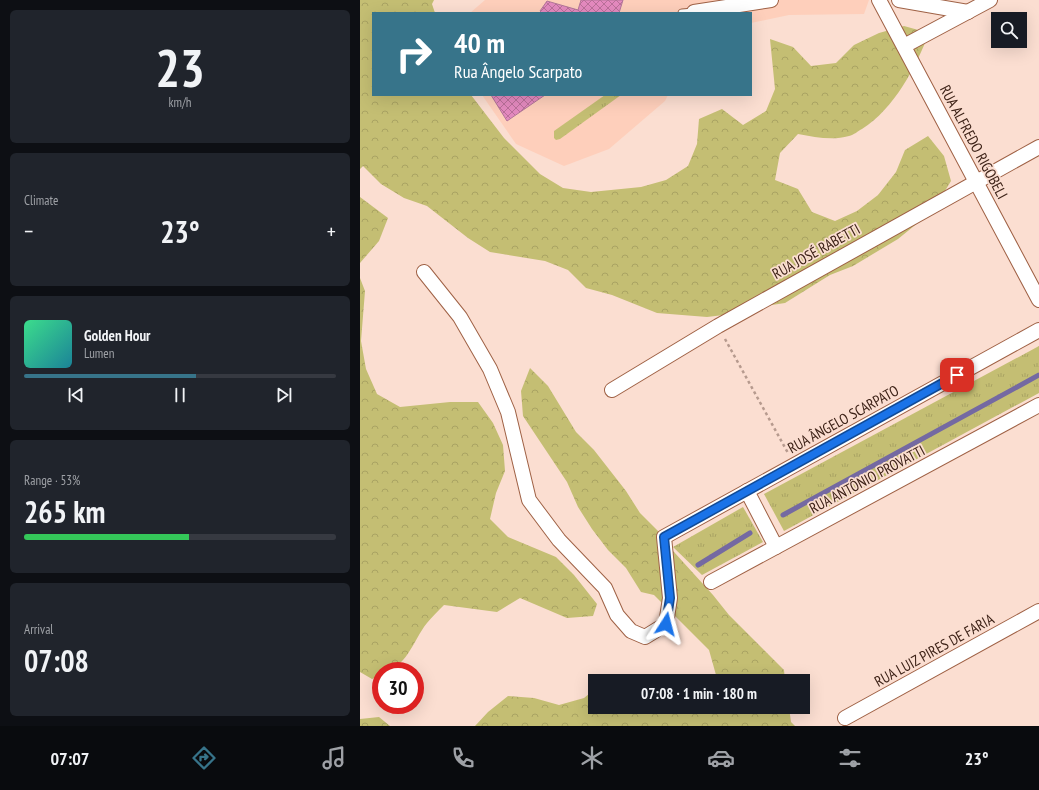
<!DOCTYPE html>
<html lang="en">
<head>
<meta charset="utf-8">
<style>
	:root { --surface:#171b24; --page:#20242c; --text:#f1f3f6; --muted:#9ea1a6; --line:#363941; --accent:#37748a }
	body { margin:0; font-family:"PT Sans Narrow",sans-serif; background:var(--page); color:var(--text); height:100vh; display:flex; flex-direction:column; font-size:15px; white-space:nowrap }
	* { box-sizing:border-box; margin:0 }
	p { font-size:13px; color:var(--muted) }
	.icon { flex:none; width:22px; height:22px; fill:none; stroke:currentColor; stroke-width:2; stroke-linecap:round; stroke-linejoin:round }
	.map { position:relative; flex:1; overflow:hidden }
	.details { display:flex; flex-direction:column; gap:10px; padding:10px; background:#0d0f14; width:360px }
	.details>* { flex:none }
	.guide { position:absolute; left:12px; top:12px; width:380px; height:84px; border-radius:0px; box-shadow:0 4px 16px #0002; background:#37748a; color:#fff; overflow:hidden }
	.fabs { position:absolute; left:631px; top:12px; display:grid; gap:8px }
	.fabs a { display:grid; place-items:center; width:36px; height:36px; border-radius:0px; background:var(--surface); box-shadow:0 4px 16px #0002; font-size:20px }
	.speed { position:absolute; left:12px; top:662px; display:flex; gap:8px; font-size:20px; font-weight:700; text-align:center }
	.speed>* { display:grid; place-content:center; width:52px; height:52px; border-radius:50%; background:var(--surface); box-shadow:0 4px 16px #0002; line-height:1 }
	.speed .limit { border:6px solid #d22; background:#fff; color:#111 }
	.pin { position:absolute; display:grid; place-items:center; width:34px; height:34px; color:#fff; margin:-17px; border-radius:8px; box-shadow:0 2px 6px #0006 }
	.me { position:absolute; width:44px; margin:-22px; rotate:9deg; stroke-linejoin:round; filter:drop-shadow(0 0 3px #0008) }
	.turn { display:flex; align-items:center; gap:14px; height:84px; padding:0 16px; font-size:18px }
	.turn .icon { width:52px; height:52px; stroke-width:2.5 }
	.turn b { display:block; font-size:28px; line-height:34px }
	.big { font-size:30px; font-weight:600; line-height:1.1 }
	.details .tile { flex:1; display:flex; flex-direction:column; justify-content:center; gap:6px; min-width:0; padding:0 14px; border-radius:6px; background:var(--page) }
	.details .dial { align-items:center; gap:0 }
	.dial b { font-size:52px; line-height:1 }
	.song { display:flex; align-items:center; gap:12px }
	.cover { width:48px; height:48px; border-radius:6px; background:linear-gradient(135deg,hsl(150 70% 55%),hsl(190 70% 35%)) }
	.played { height:4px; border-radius:2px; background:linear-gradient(90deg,var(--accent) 55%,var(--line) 55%) }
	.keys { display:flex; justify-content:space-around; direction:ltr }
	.heat { display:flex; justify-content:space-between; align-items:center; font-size:22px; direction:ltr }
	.charge { height:6px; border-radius:3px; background:linear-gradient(90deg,#34c759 53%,var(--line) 0) }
	.trip { position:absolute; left:228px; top:674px; width:222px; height:40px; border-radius:0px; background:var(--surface); box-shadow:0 4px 16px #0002; font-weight:600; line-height:40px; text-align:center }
	.dock { display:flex; height:64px; justify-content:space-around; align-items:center; background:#090b0e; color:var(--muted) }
	.dock .icon { width:28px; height:28px }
	.dock .active { color:var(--accent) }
	.dock b { font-size:18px; color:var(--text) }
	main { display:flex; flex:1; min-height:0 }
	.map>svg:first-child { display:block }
</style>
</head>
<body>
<main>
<section class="details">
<div class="tile dial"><b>23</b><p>km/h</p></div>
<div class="tile"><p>Climate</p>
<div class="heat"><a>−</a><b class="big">23°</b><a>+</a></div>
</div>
<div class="tile">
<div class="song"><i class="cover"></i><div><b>Golden Hour</b><p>Lumen</p></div></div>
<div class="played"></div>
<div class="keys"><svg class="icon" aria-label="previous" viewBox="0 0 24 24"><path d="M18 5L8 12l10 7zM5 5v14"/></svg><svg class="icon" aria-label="pause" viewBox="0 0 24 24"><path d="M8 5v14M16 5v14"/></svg><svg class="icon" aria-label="next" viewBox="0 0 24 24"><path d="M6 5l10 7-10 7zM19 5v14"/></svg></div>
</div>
<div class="tile"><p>Range · 53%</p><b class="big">265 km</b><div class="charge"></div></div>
<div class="tile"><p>Arrival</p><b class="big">07:08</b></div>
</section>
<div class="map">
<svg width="679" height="726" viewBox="0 0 679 726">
	<defs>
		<pattern id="grass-tufts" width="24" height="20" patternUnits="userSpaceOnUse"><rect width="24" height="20" fill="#c4be73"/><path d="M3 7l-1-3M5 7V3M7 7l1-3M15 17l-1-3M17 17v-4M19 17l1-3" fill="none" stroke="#a9a363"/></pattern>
		<pattern id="forest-crowns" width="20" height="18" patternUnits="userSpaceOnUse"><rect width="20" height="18" fill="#c4be73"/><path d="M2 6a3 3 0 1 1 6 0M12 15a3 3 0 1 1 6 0" fill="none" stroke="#a9a363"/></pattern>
		<pattern id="building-cross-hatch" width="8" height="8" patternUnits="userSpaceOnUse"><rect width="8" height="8" fill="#e48abf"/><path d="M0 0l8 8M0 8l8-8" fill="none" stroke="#ba709a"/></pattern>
	</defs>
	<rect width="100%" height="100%" fill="#fbded1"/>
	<!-- built -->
	<g fill="#fecfbb">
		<polygon points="125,0 509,0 504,14 429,15 391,23 391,13 110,13"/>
		<polygon points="122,95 308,95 305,101 249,149 204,166 156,144"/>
	</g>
	<!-- grass -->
	<g fill="url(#grass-tufts)">
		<polygon points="245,95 261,95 200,139 196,140 194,138 194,131"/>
		<polygon points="679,346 679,393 424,531 404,494"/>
		<polygon points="383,507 403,542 342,575 313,547"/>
	</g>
	<!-- forest -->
	<g fill="url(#forest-crowns)">
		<path d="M0 0H74L72 4 75 13H13V95H111L144 138 180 174 203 188 231 192 281 187 306 180 328 166 337 144 339 119 362 109 383 125 406 111 415 89 410 39 433 47 451 66 476 63 494 45 519 33 544 26 569 33C556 67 534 109 502 129 498 131 494 135 489 136 472 141 455 137 438 134L420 153 415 180 438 189 452 212 475 221 497 211 518 195 536 172 545 150 568 136 584 156 591 181 577 204 559 222 538 239 493 266 470 275 425 303 398 307 372 314 347 317 297 313 252 295 226 288 208 270 185 261 130 252 108 238 67 206 44 198 21 184 3 166 0 169Z"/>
		<polygon points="0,197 28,218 19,241 0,263"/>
		<path d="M0 278 5 291 1 341 6 369 17 394 40 407 90 402H118L133 423 143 445 145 471 136 493 130 519 148 537 196 557 214 575 237 604 233 616 207 618 160 598 137 612 84 605C78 611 72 617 67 623 53 640 46 671 21 671V674L12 679 0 672Z"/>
		<polygon points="170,368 188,386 216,432 234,450 266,491 280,513 298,531 314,552 353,595 369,615 424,670 425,681 350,681 356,675 349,650 294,595 281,592 266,568 248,550 232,529 218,507 207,482 163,416 161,391"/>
		<polygon points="235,689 235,707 429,707 431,722 435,726 115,726 128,712 148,696 174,698 199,705 224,698"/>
		<polygon points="19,717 30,726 0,726 0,719"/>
	</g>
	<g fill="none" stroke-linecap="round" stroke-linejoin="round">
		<!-- stream -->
		<g stroke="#7469a2" stroke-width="5">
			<polyline points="423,515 679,375"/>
			<polyline points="338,565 390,533"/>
		</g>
	</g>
	<!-- building -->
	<g fill="url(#building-cross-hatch)" stroke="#b27598">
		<polygon points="221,0 263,0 259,13 182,13 180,11 187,1 218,10"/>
		<polygon points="131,95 185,95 147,121"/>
	</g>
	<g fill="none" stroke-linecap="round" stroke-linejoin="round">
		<!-- lane casing -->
		<g stroke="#9f6145" stroke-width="9">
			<polyline id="lane" points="322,13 334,12"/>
		</g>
		<!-- street casing -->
		<g stroke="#9f6145" stroke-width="16">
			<g id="street">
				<polyline points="519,0 679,300"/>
				<polyline points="539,0 608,12"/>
				<polyline points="334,12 411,0"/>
				<polyline points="544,46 630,0"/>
				<polyline points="64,272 100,317 130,369 148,412 169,500 199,540 245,588 257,615 271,631 285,637 306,624 310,598 304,537 679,330"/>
				<polyline points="252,390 358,326 679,147"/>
				<polyline points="387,491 416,547"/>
				<polyline points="351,582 679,405"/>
				<polyline points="485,718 679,611"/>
			</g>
		</g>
		<!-- path -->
		<polyline stroke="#b69a8e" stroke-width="2.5" stroke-dasharray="3 3" stroke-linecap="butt" points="365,339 428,453"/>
		<!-- lane -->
		<use href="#lane" stroke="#fff" stroke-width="7"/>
		<!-- street -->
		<use href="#street" stroke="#fff" stroke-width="14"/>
	</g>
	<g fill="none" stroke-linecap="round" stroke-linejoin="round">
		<!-- route casing -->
		<g stroke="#114b97" stroke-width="10">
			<polyline id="route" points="306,624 310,598 304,537 597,375"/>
		</g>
		<!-- route -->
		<use href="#route" stroke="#1a73e8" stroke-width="7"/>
	</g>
	<g text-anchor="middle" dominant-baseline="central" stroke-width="3.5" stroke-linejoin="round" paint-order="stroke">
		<!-- street labels -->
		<g font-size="15" fill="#3d2217" stroke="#fbded1">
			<text transform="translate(614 142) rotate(62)">RUA ALFREDO RIGOBELI</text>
			<text transform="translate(456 251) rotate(-29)">RUA JOSÉ RABETTI</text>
			<text transform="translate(483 419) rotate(-29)">RUA ÂNGELO SCARPATO</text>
			<text transform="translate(507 479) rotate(-28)">RUA ANTÔNIO PROVATTI</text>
			<text transform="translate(574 650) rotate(-29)">RUA LUIZ PIRES DE FARIA</text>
		</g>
	</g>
</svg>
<div class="fabs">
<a><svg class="icon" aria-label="search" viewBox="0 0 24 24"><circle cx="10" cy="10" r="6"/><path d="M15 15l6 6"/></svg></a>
</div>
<div class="speed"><div class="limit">30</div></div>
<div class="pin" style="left:597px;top:375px;background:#d93025"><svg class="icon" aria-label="arrive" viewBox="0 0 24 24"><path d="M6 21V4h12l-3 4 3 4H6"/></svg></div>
<svg class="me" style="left:306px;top:624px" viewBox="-20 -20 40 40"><path d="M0-17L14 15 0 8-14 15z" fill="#1a73e8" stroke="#fff" stroke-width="4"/></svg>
<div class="trip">07:08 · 1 min · 180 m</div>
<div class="guide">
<div class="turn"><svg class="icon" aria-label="right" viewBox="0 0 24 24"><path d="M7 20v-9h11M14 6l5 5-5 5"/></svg><div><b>40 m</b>Rua Ângelo Scarpato</div></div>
</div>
</div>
</main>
<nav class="dock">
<b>07:07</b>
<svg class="icon active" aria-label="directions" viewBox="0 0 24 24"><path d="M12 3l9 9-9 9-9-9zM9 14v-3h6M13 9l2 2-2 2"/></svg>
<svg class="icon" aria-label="music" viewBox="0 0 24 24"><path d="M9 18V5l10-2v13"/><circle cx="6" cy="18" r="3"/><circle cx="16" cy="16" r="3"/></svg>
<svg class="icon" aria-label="phone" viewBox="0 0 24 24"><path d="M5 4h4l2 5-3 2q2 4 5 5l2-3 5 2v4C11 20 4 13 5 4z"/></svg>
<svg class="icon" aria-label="climate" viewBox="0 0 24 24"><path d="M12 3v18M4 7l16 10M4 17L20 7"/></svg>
<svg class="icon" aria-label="car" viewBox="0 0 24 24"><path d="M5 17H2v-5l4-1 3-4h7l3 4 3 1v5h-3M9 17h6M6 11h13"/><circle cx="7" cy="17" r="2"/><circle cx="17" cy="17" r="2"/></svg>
<svg class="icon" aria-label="filters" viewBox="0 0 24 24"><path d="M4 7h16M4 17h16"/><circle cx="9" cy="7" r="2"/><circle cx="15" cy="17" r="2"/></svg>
<b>23°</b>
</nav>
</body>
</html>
